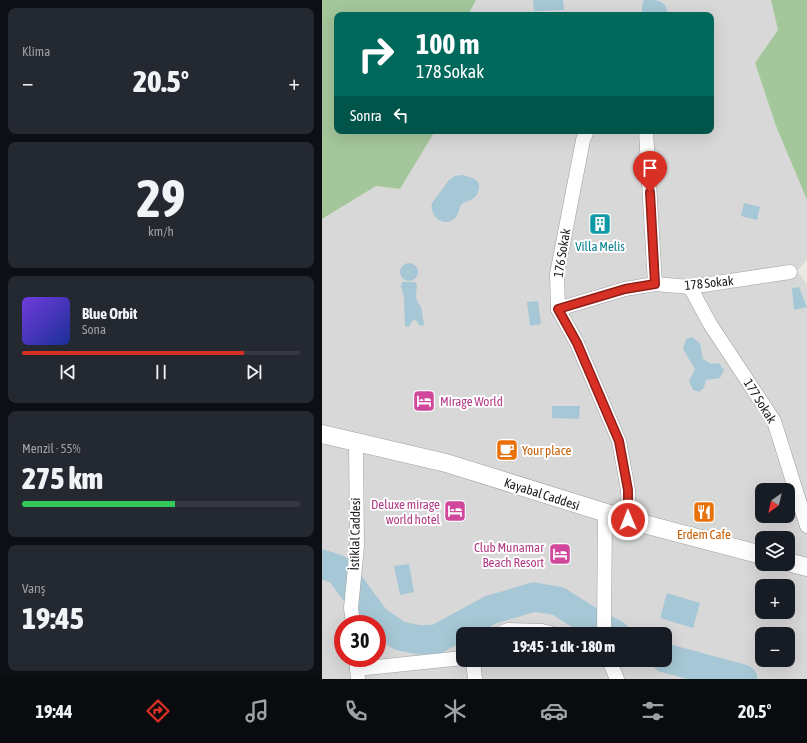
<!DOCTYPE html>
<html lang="tr">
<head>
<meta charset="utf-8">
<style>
	:root { --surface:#171b24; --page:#242831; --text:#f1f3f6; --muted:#9ea1a6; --line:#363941; --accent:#d93025 }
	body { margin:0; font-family:"Asap Condensed",sans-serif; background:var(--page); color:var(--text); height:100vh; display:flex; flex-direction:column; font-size:15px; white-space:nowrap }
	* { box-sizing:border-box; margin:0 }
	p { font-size:13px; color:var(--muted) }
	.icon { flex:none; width:22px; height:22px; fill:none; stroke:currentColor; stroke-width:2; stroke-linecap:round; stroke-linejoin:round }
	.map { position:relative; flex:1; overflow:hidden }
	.details { display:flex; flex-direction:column; gap:8px; padding:8px; background:#0d0f14; width:322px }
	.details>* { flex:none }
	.guide { position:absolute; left:12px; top:12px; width:380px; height:122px; border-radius:8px; box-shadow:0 4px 16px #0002; background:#00695c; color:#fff; overflow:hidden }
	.needle { width:26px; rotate:214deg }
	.controls { position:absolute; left:433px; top:483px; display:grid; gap:8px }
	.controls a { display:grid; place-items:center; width:40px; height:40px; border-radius:8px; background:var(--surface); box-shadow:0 4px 16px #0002; font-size:20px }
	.speed { position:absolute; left:12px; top:615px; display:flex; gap:8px; font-size:20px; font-weight:700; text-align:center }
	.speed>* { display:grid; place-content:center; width:52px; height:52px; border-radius:50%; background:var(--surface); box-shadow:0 4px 16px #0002; line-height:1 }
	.speed .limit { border:6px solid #d22; background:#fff; color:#111 }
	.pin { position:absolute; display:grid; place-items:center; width:34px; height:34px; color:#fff; margin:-41px -17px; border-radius:50% 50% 50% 0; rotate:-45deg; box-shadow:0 0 4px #0007 }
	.pin .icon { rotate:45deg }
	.me { position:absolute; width:44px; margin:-22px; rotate:359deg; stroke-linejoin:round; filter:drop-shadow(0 0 3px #0008) }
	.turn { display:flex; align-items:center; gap:14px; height:84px; padding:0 16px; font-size:18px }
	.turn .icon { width:52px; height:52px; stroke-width:2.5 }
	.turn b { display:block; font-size:28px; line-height:34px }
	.then { display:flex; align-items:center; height:38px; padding:0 16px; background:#0003; gap:8px; font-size:15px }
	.big { font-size:30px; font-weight:800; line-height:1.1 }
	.details .card { flex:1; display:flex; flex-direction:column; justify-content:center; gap:6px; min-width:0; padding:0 14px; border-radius:8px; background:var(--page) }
	.details .dial { align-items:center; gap:0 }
	.dial b { font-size:52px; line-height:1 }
	.song { display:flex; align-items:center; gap:12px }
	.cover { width:48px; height:48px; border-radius:6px; background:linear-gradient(135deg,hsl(260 70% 55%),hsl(230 70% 35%)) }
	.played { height:4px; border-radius:2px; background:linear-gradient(90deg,var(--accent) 80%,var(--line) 80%) }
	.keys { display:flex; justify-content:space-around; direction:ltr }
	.heat { display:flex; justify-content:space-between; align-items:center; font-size:22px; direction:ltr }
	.charge { height:6px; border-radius:3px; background:linear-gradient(90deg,#34c759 55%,var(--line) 0) }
	.trip { position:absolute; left:134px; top:627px; width:216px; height:40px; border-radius:8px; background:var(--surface); box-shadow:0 4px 16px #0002; font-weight:800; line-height:40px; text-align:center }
	.dock { display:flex; height:64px; justify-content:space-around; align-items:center; background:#090b0e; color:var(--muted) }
	.dock .icon { width:28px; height:28px }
	.dock .selected { color:var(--accent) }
	.dock b { font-size:18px; color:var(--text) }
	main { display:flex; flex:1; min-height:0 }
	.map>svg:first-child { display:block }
</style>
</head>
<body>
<main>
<section class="details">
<div class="card"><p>Klima</p>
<div class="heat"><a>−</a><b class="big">20.5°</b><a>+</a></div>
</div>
<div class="card dial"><b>29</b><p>km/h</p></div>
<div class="card">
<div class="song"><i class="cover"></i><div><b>Blue Orbit</b><p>Sona</p></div></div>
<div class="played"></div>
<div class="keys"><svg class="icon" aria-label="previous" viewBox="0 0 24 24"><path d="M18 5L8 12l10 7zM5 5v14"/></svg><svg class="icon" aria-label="pause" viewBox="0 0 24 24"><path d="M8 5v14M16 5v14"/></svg><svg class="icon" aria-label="next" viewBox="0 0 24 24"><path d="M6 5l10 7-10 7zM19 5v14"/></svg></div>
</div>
<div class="card"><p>Menzil · 55%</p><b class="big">275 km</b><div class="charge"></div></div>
<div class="card"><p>Varış</p><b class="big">19:45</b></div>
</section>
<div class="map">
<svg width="485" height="679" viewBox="0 0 485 679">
	<rect width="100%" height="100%" fill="#ebe9e2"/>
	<!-- residential -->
	<path fill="#d9d8d8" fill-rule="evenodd" d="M154 0H449L456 30 433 64 454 126 485 200V260L475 271 485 284V679H0V219L54 186 78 189 113 131H389V15H146ZM440 490H466V516H440ZM440 538H466V564H440ZM440 586H466V612H440ZM21 624H55V658H21ZM141 634H343V660H141ZM440 634H466V660H440Z"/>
	<!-- forest -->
	<g fill="#a4c69b">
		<polygon points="0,0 154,0 146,15 15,15 15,131 113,131 78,189 54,186 0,219"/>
		<polygon points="449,0 485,0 485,200 454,126 433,63 456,30"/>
	</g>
	<!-- water -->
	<g fill="#a6c7d5">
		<polygon points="211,0 241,0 242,10 212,11"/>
		<path d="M322 0C337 0 344 0 346 15H320V6Z"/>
		<path d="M140 175C147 177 159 178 157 189 156 192 155 195 153 197 149 201 143 201 139 205 137 209 136 216 132 219 121 228 107 215 110 203L127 180 133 176Z"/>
		<polygon points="422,203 438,207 435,220 419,216"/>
		<circle cx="87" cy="272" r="9"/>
		<polygon points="80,282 93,282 95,285 94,297 95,301 99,307 102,324 101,326 97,325 94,320 90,321 87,327 83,326 82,297 79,286"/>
		<polygon points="477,287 485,307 472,310 470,288"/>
		<polygon points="216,301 219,324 208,326 205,302"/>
		<polygon points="370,337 378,343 381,359 389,364 397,363 402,370 398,378 384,380 382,388 377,392 371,390 367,381 373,369 361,349 364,339"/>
		<polygon points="230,406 258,406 257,419 230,418"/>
		<polygon points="87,564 92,592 78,595 72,566"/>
		<polygon points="345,593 378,603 371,628 338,618"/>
	</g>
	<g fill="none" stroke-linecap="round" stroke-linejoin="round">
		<!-- river -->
		<g stroke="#a6c7d5" stroke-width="29">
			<polyline points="0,564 17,570 54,620 78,636 98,640 115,639 168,610 212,597 236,601 266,620 293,634"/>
			<polyline points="343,658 421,679"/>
		</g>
		<!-- minor casing -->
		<g stroke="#9f9f9f" stroke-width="15">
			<g id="minor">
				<polyline points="265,131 261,140 235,274 236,309 255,343 297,441 306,490 307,520"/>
				<polyline points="324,131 333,284"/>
				<polyline points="368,287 388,324 452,421 485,526"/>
				<polyline points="236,309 303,289 333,284 368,287 468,272"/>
				<polyline points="31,624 29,608 35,546 34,443"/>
				<polyline points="177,634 186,630 220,631 232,634"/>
				<polyline points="282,634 283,514"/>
				<polyline points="34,658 36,679"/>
				<polyline points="151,660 153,679"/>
				<polyline points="287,660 295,679"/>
				<polyline points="35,669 141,658"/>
			</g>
		</g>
		<!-- tertiary casing -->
		<g stroke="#9f9f9f" stroke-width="19">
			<g id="tertiary">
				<polyline points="0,434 124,463 307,520 440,555"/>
				<polyline points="466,562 485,567"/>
			</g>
		</g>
		<!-- minor -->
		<use href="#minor" stroke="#fff" stroke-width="14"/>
		<!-- tertiary -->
		<use href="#tertiary" stroke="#fff" stroke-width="18"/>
	</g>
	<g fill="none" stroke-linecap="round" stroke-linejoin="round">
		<!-- route casing -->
		<g stroke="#8d1f18" stroke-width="10">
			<polyline id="route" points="306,520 306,490 297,441 255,343 236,309 303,289 333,284 328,192"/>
		</g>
		<!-- route -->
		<use href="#route" stroke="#d93025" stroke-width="7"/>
	</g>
	<!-- icons -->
	<defs>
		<g id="building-square" transform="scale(1.15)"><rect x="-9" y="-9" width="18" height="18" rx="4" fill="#0f9aa8" stroke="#fff"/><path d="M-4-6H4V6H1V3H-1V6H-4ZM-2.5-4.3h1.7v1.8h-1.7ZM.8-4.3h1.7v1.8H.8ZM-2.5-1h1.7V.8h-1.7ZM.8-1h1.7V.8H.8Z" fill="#fff"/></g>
		<g id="hotel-square" transform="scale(1.15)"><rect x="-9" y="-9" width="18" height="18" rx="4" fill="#d1479c" stroke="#fff"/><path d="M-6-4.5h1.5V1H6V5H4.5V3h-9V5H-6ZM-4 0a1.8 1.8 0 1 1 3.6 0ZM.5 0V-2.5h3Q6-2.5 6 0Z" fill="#fff"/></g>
		<g id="cafe-square" transform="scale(1.15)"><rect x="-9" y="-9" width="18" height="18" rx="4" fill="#e8710a" stroke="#fff"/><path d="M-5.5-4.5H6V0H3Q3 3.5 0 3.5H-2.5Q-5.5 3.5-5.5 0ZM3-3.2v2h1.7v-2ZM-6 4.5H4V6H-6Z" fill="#fff"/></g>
		<g id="restaurant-square" transform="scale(1.15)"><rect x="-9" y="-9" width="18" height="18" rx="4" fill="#e8710a" stroke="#fff"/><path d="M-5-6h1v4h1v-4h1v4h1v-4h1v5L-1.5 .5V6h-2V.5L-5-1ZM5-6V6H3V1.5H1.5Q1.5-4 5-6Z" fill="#fff"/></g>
	</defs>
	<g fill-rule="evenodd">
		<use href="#building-square" x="278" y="224"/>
		<use href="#hotel-square" x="102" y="401"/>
		<use href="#cafe-square" x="185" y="450"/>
		<use href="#hotel-square" x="133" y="511"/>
		<use href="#restaurant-square" x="382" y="512"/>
		<use href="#hotel-square" x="238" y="554"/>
	</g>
	<g text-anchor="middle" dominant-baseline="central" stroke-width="4" stroke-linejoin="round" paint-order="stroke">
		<!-- culture labels -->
		<g font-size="13" fill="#0d838f" stroke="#fff">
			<text x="278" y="246">Villa Melis</text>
		</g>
		<!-- street labels -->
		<g font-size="13" fill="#1b1b1b" stroke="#fff">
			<text transform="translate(240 253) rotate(-81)">176 Sokak</text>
			<text transform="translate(387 283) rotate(-6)">178 Sokak</text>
			<text transform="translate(438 401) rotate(58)">177 Sokak</text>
			<text transform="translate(220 494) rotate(18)">Kayabal Caddesi</text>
			<text transform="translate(33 534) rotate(-89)">İstiklal Caddesi</text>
		</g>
		<!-- hotel labels -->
		<g font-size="13" fill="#b23c85" stroke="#fff" text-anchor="end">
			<text x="118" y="401" text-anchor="start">Mirage World</text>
			<text x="118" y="504">Deluxe mirage<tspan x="118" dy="15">world hotel</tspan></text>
			<text x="222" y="547">Club Munamar<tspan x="222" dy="15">Beach Resort</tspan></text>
		</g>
		<!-- food labels -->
		<g font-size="13" fill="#c56008" stroke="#fff" text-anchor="start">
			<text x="200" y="450">Your place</text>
			<text x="382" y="534" text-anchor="middle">Erdem Cafe</text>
		</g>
	</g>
</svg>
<div class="controls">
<a><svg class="needle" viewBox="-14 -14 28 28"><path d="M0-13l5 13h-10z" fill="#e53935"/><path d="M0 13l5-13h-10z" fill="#9ea1a6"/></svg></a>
<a><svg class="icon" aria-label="layers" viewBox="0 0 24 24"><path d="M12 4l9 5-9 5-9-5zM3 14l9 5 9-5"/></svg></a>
<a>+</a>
<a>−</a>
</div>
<div class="speed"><div class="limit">30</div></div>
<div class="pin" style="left:328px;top:192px;background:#d93025"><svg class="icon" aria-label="arrive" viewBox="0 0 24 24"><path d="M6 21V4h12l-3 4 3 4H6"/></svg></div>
<svg class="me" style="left:306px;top:520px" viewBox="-20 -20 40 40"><circle r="17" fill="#d93025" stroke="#fff" stroke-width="3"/><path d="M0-11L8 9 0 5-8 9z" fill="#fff"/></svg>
<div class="trip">19:45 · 1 dk · 180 m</div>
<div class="guide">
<div class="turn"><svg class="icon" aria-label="right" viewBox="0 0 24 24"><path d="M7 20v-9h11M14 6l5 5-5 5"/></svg><div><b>100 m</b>178 Sokak</div></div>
<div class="then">Sonra<svg class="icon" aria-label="left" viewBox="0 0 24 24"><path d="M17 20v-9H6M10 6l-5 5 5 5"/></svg></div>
</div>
</div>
</main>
<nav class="dock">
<b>19:44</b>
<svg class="icon selected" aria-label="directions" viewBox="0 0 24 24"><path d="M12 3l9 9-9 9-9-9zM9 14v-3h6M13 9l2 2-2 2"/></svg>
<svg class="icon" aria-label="music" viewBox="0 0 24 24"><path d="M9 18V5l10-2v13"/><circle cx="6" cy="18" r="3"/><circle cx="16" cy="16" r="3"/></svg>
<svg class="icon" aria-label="phone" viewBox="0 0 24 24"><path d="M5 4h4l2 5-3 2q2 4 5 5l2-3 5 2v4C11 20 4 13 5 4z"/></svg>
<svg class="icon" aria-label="climate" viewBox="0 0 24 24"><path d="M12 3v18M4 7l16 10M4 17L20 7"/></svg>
<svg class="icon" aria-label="car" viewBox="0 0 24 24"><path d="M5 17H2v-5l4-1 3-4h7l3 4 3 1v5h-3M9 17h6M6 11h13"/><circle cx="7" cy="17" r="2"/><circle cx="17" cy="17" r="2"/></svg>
<svg class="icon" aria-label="filters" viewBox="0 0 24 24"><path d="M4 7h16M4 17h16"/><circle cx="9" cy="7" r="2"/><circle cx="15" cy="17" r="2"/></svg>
<b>20.5°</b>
</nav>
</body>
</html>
